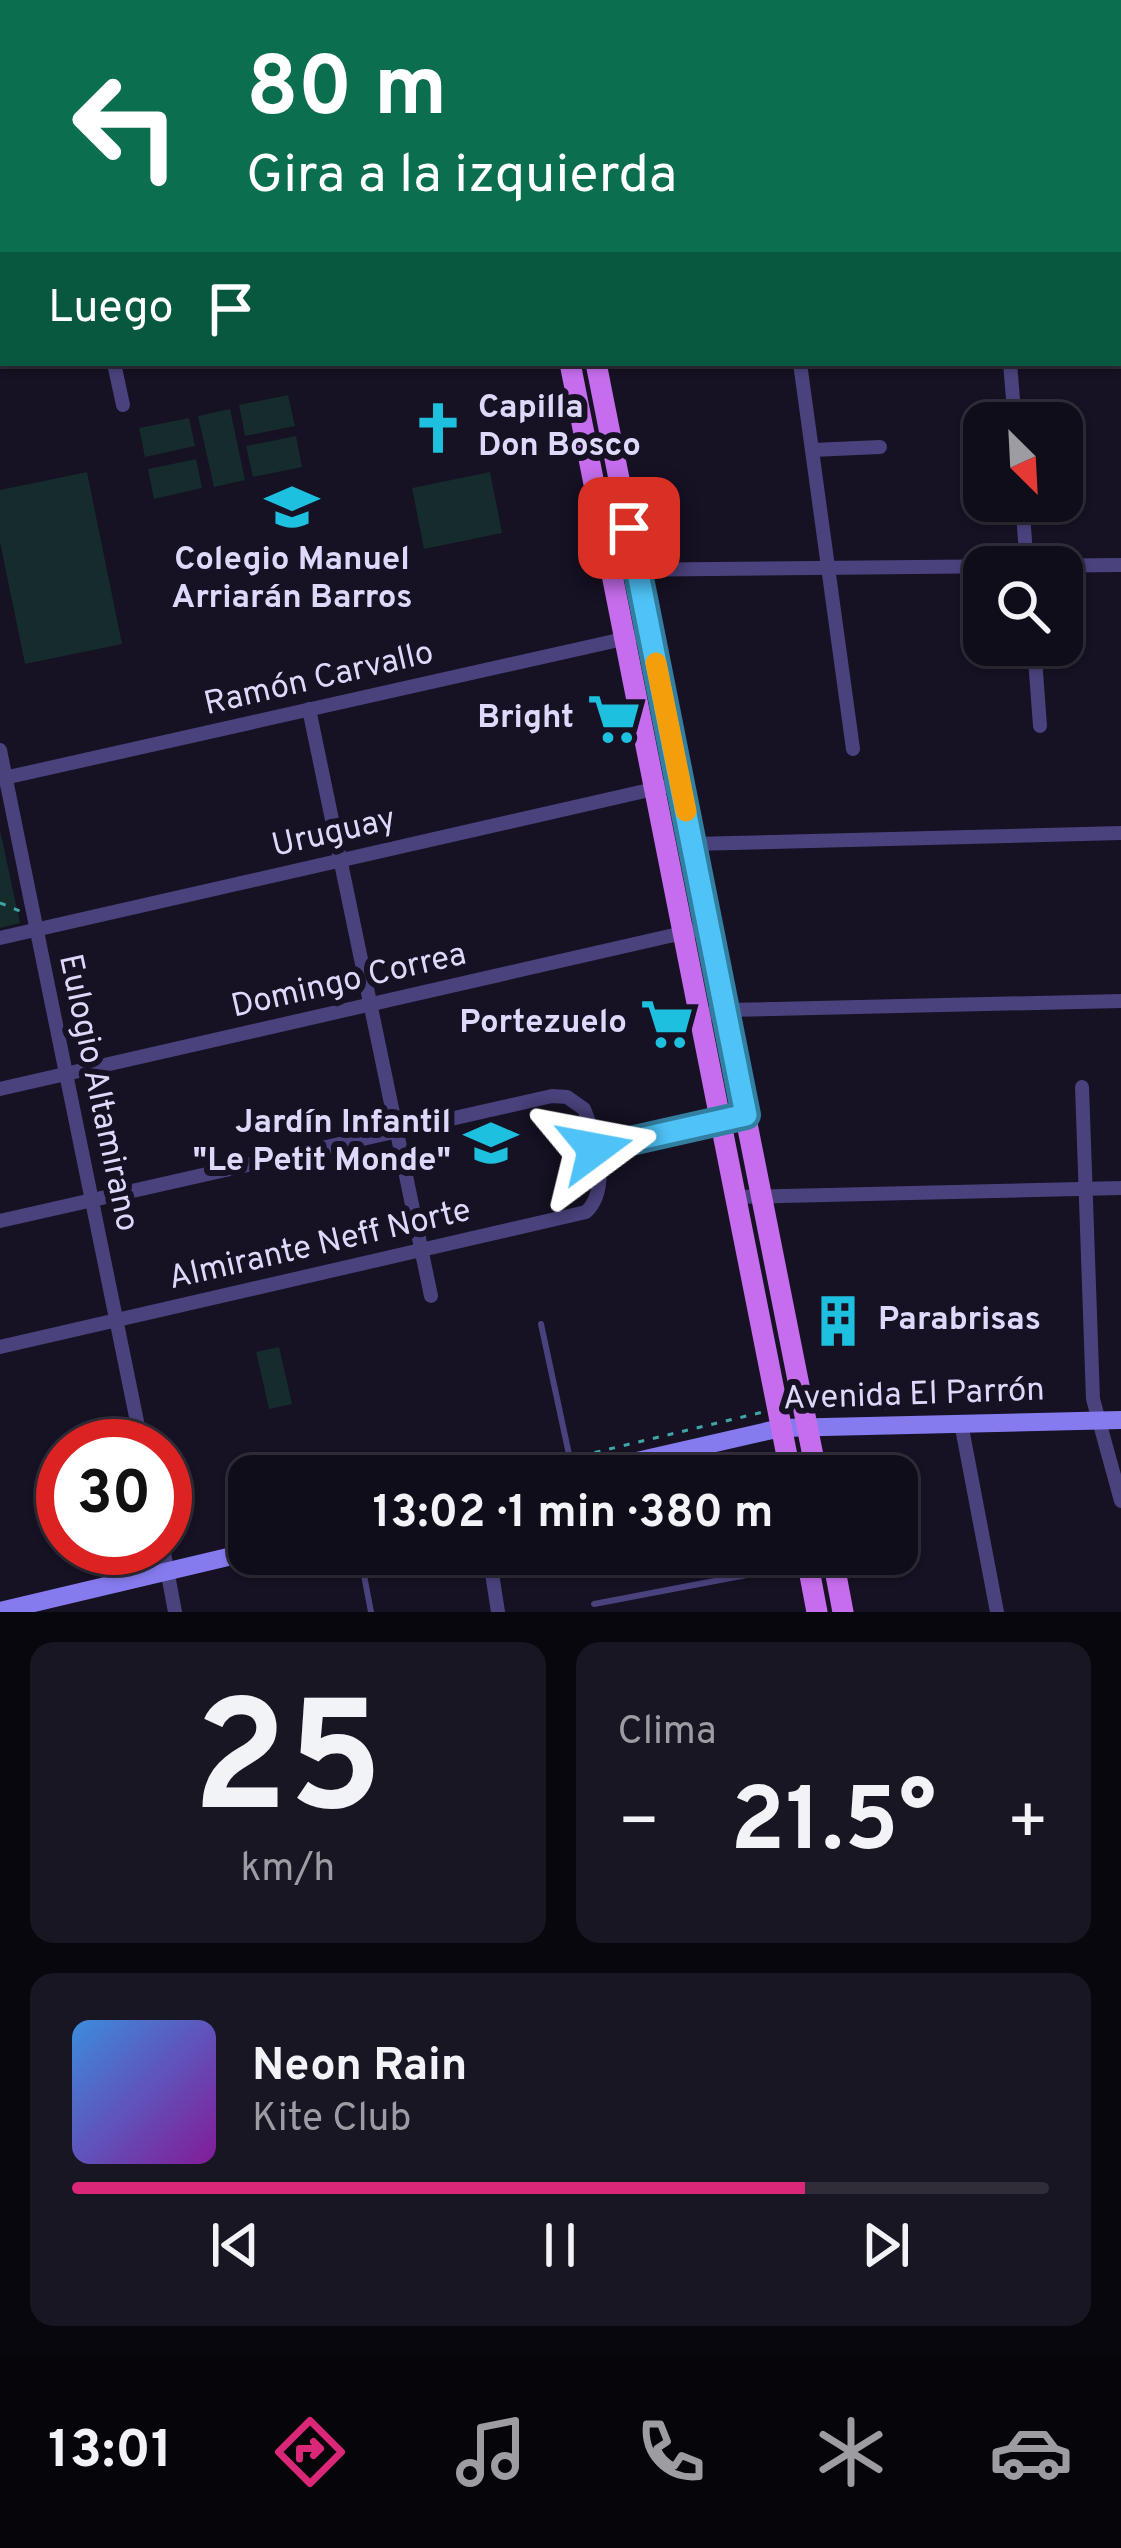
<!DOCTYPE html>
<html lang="es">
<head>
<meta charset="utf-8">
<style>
	:root { --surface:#100d1a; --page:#191623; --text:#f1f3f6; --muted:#9c9ca2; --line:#302d39; --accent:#db2777 }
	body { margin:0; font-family:Overpass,sans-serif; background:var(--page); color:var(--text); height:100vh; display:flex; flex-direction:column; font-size:45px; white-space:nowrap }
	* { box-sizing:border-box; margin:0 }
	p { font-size:39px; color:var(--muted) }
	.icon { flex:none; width:66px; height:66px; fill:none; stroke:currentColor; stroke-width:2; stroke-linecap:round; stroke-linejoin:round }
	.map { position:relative; height:1612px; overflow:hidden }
	.sheet { display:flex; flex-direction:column; gap:30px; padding:30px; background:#09070e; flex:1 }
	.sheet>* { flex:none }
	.guide { position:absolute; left:0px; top:0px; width:1122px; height:366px; box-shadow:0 3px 9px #0004,0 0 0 3px var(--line); background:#0b6e4f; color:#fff; overflow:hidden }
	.needle { width:78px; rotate:156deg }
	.tools { position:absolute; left:963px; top:402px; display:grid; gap:24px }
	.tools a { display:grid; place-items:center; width:120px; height:120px; border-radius:24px; background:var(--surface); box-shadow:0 3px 9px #0004,0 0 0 3px var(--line); font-size:60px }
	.speed { position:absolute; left:36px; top:1419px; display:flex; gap:24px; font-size:60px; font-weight:700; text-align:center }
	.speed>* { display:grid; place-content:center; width:156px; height:156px; border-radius:50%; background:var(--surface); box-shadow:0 3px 9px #0004,0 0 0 3px var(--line); line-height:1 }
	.speed .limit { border:18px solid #d22; background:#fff; color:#111 }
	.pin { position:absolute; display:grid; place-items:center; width:102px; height:102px; color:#fff; margin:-51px; border-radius:24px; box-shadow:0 6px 18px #0006 }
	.me { position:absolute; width:132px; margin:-66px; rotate:77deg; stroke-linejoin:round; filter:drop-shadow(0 0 9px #0008) }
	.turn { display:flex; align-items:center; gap:42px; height:252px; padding:0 48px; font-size:54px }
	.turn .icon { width:156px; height:156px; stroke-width:2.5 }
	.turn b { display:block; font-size:84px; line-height:102px }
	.then { display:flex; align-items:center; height:114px; padding:0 48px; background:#0003; gap:24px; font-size:45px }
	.big { font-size:90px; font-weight:700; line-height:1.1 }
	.sheet .tile { flex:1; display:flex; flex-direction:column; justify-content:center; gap:18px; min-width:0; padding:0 42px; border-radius:24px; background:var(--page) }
	.sheet .dial { align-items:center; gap:0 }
	.dial b { font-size:156px; line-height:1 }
	.song { display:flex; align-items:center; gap:36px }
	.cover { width:144px; height:144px; border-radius:18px; background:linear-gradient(135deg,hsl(210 70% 55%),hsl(290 70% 35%)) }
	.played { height:12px; border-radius:6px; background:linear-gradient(90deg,var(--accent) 75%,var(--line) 75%) }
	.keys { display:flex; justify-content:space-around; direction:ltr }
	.heat { display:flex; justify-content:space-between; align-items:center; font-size:66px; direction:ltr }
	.sheet .tiles { flex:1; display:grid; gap:30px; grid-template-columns:1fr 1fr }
	.tile:last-child { grid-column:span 2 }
	.trip { position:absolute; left:228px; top:1455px; width:690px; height:120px; border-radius:24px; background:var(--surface); box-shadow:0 3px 9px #0004,0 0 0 3px var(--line); font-weight:700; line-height:120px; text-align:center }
	.tabs { display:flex; height:192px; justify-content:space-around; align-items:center; background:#06050a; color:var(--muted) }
	.tabs .icon { width:84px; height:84px }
	.tabs .selected { color:var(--accent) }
	.tabs b { font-size:54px; color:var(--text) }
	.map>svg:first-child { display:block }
</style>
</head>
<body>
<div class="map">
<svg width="1121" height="1612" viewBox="0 0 1121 1612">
	<rect width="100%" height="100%" fill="#161123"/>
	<!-- green -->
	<g fill="#152b2c">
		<polygon points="288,395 295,426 245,436 239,405"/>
		<polygon points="230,409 245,480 214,487 198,416"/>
		<polygon points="189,418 195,446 145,457 139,428"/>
		<polygon points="296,436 302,467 253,477 246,446"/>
		<polygon points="196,459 202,488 154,499 148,469"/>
		<polygon points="87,472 122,644 25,664 0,542 0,490"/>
		<polygon points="490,472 502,533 424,549 412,488"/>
		<polygon points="0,830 20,923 0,928"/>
		<polygon points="279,1347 292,1404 269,1409 256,1352"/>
	</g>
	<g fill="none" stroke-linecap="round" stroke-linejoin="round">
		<!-- path -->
		<g stroke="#3fa6a7" stroke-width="3" stroke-dasharray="6 9" stroke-linecap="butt">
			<polyline points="0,903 20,911"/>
			<polyline points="821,1409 902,1408"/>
			<polyline points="580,1456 763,1412"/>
			<polyline points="497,1476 559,1461"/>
			<polyline points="259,1563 299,1554"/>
		</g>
		<!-- lane -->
		<g stroke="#49427c" stroke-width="6">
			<polyline points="982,0 982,3"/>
			<polyline points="541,1324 573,1473"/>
			<polyline points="360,1554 371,1612"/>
			<polyline points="594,1604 804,1564"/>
		</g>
		<!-- street -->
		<g stroke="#49427c" stroke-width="14">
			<polyline points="0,136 3,135"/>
			<polyline points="1119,265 1121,265"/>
			<polyline points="0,317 3,317"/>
			<polyline points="114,363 123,405"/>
			<polyline points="800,363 853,749"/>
			<polyline points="1010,363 1015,423"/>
			<polyline points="812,450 880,447"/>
			<polyline points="1022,501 1027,567"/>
			<polyline points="612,570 1121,565"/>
			<polyline points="1034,645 1040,726"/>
			<polyline points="309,709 431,1296"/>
			<polyline points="0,750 142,1446"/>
			<polyline points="0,779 650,633"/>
			<polyline points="692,844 1121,833"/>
			<polyline points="0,938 680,783"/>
			<polyline points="700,1016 726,1010 1121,1001"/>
			<polyline points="1082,1087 1093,1399 1121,1501"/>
			<polyline points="0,1089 709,927"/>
			<polyline points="595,1149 725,1120"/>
			<polyline points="736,1197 1121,1188"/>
			<path d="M0 1221 552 1096 567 1097 584 1109C596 1138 611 1188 586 1212L0 1347"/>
			<polyline points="961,1423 997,1612"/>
			<polyline points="163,1548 175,1612"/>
			<polyline points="489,1554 498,1612"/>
		</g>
		<!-- secondary -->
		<g stroke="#867bee" stroke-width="18">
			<polyline points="571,1476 781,1428 1121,1420"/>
			<polyline points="0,1611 249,1552"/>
		</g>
		<!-- primary -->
		<g stroke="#c56dec" stroke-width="21">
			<polyline points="497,0 497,3"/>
			<polyline points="525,0 525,3"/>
			<polyline points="570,363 791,1476"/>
			<polyline points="596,363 817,1476"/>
			<polyline points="806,1554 817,1612"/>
			<polyline points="832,1554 843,1612"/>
		</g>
	</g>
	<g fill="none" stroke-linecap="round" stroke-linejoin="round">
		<!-- route casing -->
		<g stroke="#337fa1" stroke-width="30">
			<polyline id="route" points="595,1149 746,1115 629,528"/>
		</g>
		<!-- route -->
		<use href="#route" stroke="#4fc3f7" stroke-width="21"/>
		<!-- slow -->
		<polyline stroke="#f59e0b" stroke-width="21" points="656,663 686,811"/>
	</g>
	<!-- icons -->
	<defs>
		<g id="church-bare" transform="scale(4.14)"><path d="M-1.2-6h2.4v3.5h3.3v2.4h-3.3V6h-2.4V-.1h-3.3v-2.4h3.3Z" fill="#1ec0e0" stroke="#161123" stroke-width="2.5" paint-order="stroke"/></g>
		<g id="school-bare" transform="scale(4.14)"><path d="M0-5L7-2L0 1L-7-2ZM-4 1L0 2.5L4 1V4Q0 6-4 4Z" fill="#1ec0e0" stroke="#161123" stroke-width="2.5" paint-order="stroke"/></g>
		<g id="supermarket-bare" transform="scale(4.14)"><path d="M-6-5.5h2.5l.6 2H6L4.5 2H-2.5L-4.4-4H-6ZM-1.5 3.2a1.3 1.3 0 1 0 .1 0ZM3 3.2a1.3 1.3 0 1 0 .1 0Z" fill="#1ec0e0" stroke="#161123" stroke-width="2.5" paint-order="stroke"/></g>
		<g id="building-bare" transform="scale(4.14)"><path d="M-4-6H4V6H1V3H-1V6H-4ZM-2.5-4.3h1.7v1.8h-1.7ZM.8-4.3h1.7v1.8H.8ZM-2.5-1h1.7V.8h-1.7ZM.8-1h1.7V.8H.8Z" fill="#1ec0e0" stroke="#161123" stroke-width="2.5" paint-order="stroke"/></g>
	</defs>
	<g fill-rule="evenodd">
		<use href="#church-bare" x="438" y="428"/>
		<use href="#school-bare" x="292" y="507"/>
		<use href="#supermarket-bare" x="614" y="719"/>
		<use href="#supermarket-bare" x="667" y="1024"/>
		<use href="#school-bare" x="491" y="1143"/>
		<use href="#building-bare" x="838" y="1321"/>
	</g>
	<g text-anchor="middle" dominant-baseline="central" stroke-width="12" stroke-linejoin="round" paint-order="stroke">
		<!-- poi labels -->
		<g font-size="33" font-weight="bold" fill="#ded8fa" stroke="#161123" text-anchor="end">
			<text x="478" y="409" text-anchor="start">Capilla<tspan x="478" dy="38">Don Bosco</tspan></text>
			<text x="292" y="561" text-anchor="middle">Colegio Manuel<tspan x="292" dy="38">Arriarán Barros</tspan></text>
			<text x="574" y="719">Bright</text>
			<text x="627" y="1024">Portezuelo</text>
			<text x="451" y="1124">Jardín Infantil<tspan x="451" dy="38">"Le Petit Monde"</tspan></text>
			<text x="878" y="1321" text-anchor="start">Parabrisas</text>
		</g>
		<!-- street labels -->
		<g font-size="33" fill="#ded8fa" stroke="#161123">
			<text transform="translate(319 680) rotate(-13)">Ramón Carvallo</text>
			<text transform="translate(334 834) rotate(-13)">Uruguay</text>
			<text transform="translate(349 982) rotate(-13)">Domingo Correa</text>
			<text transform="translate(97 1093) rotate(78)">Eulogio Altamirano</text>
			<text transform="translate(320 1246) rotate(-13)">Almirante Neff Norte</text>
			<text transform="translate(914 1396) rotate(-2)">Avenida El Parrón</text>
		</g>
	</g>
</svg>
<div class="tools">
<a><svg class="needle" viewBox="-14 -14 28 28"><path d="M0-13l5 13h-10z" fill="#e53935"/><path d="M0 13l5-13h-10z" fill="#9c9ca2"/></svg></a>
<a><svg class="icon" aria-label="search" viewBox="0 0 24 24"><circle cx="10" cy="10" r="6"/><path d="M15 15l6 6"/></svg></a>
</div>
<div class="speed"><div class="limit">30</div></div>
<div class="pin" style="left:629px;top:528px;background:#d93025"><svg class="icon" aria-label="arrive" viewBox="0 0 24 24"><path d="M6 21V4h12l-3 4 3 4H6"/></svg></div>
<svg class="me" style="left:595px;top:1149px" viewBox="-20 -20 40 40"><path d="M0-17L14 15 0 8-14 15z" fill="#4fc3f7" stroke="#fff" stroke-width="4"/></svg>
<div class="trip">13:02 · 1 min · 380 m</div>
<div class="guide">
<div class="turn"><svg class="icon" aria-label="left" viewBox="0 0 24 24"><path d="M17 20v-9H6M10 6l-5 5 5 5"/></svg><div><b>80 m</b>Gira a la izquierda</div></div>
<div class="then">Luego<svg class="icon" aria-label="arrive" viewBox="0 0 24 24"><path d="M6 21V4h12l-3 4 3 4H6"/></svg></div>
</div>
</div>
<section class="sheet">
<div class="tiles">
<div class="tile dial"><b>25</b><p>km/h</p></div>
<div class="tile"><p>Clima</p>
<div class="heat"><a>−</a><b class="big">21.5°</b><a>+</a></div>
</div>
<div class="tile">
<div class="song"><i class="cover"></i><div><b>Neon Rain</b><p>Kite Club</p></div></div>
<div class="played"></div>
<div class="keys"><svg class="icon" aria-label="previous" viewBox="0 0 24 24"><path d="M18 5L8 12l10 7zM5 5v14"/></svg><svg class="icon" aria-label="pause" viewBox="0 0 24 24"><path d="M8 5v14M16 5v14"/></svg><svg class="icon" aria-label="next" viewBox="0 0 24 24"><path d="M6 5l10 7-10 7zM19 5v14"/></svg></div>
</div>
</div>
</section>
<nav class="tabs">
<b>13:01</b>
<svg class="icon selected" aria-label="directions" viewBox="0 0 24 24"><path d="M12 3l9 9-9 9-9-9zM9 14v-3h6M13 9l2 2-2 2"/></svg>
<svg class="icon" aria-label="music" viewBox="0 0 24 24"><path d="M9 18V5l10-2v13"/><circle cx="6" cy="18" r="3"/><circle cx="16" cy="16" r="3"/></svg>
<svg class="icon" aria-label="phone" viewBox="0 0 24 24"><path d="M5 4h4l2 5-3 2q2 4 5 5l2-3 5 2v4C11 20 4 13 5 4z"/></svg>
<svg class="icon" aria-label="climate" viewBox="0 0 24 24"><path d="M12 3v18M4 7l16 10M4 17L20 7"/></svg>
<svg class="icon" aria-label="car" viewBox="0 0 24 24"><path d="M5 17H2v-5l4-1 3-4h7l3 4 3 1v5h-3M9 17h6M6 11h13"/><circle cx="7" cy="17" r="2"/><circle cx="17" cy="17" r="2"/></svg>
</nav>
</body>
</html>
